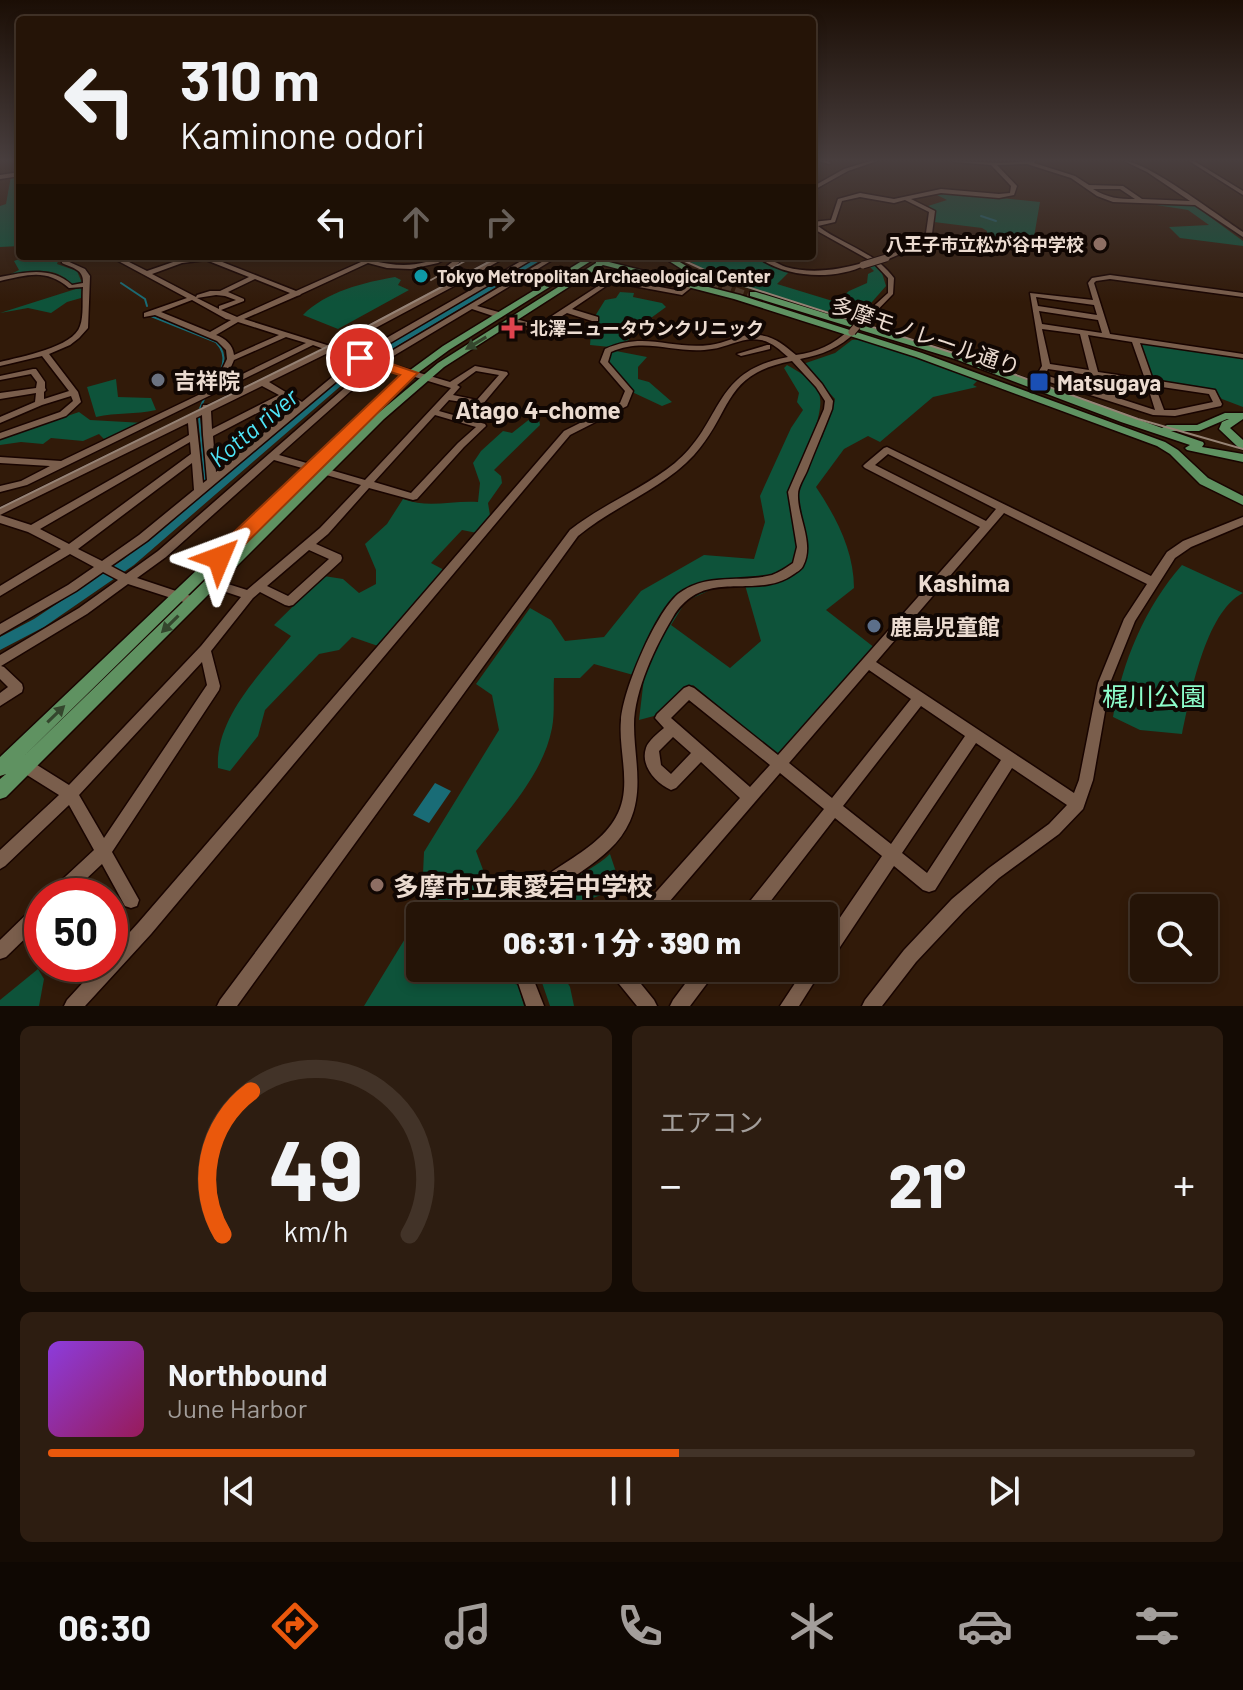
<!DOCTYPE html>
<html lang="ja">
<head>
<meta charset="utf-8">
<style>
	:root { --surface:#251407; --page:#2d1d11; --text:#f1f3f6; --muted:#a39e9b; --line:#423328; --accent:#ea580c }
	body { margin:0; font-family:Barlow,"Noto Sans JP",sans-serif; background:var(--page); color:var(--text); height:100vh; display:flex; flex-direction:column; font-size:30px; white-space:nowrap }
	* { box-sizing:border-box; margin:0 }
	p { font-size:26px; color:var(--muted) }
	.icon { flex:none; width:44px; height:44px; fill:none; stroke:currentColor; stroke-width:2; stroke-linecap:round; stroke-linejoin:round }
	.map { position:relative; height:1006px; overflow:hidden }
	.side { display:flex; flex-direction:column; gap:20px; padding:20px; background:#140b04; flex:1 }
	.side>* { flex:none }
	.hud { position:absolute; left:16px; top:16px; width:800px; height:244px; border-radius:8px; box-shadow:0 4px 12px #0003,0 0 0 2px var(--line); background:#251407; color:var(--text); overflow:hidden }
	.fabs { position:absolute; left:1130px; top:894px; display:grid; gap:16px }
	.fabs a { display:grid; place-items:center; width:88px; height:88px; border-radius:8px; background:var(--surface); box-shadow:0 4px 12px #0003,0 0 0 2px var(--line); font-size:40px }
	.speed { position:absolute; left:24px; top:878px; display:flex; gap:16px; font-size:40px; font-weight:700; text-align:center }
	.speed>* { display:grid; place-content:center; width:104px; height:104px; border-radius:50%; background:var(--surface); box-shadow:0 4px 12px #0003,0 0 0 2px var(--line); line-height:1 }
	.speed .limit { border:12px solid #d22; background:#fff; color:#111 }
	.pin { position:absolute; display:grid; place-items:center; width:68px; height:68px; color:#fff; margin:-34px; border:4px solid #fff; border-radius:50%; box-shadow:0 2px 8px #0007 }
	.me { position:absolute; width:88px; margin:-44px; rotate:46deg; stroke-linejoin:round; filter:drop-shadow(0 0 6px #0008) }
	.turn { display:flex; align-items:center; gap:28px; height:168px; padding:0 32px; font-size:36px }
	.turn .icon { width:104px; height:104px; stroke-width:2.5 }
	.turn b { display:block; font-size:56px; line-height:68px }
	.lanes { display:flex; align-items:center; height:76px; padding:0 32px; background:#0003; justify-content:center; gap:40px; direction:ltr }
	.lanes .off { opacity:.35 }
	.big { font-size:60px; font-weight:800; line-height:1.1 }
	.side .widget { flex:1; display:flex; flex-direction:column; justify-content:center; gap:12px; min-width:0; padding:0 28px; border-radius:12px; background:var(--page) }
	.side .dial { align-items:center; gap:0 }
	.dial svg { height:208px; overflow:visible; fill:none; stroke:var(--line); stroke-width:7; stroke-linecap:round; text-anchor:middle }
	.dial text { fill:var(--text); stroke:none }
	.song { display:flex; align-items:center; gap:24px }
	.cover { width:96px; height:96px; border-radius:12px; background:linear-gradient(135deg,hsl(270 70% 55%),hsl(330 70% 35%)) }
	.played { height:8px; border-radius:4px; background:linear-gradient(90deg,var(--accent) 55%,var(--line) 55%) }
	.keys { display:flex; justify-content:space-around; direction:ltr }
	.heat { display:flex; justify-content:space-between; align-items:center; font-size:44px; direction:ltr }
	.side .tiles { flex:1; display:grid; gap:20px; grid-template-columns:1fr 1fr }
	.widget:last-child { grid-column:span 2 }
	.trip { position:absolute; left:406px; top:902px; width:432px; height:80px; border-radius:8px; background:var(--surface); box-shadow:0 4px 12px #0003,0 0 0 2px var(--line); font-weight:800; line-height:80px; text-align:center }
	.tabs { display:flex; height:128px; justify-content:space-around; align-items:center; background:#0f0803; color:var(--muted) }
	.tabs .icon { width:56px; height:56px }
	.tabs .current { color:var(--accent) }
	.tabs b { font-size:36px; color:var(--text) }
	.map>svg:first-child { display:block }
</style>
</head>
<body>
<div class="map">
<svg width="1243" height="1006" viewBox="0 0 1243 1006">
	<rect width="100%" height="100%" fill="#311a09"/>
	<!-- green -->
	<g fill="#0e533a" fill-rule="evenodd">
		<polygon points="11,176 17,176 20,246 0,247 0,206 6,204"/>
		<polygon points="943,192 1040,202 1034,237 1038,246 987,239 987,231 982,228 934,222 936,211 928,206 947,200 933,193"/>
		<polygon points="1150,204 1195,206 1243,241 1243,246 1180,238 1169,227 1209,225 1188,210"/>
		<path d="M27 256H60L57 264 77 271 82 283 72 285C55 264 30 272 7 276L19 270 14 261Z"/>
		<polygon points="680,256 753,256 789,272 777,284 836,302 849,291 867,283 868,274 874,271 870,267 874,265 882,273 886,286 857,319 851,319 724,281"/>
		<path d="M395 277 401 280 398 285 409 290 338 329 303 315C325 292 365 282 395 277Z"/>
		<polygon points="82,287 81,298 67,302 51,313 28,308 0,313"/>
		<polygon points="620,292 634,293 633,297 662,303 666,307 629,334 629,340 610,347 590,345 592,321 605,300 616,298"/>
		<path d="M860 339 979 379 973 385 977 387 933 397 880 442 868 436 844 449 816 487C836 517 854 551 854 588L826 610 875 648 777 755 693 685 654 716 639 720 644 678 594 664 580 678H554C553 694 555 712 552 728 543 775 505 814 476 851L491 891 462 916H420V968H470L518 985 524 1006H364L414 924 422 895 424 852 499 730 492 695 476 684 530 608 551 620 565 641 604 637 641 591 704 555 754 559 765 522 760 496 791 428 803 410 797 402 799 393 784 368 787 365C825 386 825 395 814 433L822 438 835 399 803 364 835 353 852 340ZM721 585H745L761 641 730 668 671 625 686 601Z"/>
		<polygon points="1139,342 1243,357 1243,407 1222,399 1213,390 1155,382"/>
		<polygon points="616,351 647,357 638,367 638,379 649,382 672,402 662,406 632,392 607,367 608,354"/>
		<path d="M116 379 118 397 151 398 156 410C135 415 117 412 96 417L87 387Z"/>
		<polygon points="79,412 90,420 144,423 105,440 99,434 83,441 51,438 43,444 21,442 0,445 0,439"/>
		<path d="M531 418 539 420 540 425 494 470 501 476 502 483 488 503 490 515 477 533 462 530 431 563 446 571 378 646 352 637 339 650 319 654 265 710 258 736 230 771 218 768C215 718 261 673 291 636L274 625 324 576 343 579 359 593 376 584V570L365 544 387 524 403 499C429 509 452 500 478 502L480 483 473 463 481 451 503 431 512 433Z"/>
		<path d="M1182 565 1243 593C1205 612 1190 697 1182 734L1140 730 1113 717C1122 662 1145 607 1182 565Z"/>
		<path d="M610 854 621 887 560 911 556 916H533C546 884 586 877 610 854Z"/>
		<polygon points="537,968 559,968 570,987 574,1006 550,1006"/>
		<polygon points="38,969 44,979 39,1006 0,1006 0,1000"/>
	</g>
	<!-- water -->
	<polygon fill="#196c76" points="435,783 451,791 429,823 413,815"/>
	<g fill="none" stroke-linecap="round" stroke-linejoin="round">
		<!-- stream -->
		<g stroke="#196c76" stroke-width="2">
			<polyline points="981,216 996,221"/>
			<polyline points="121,283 145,299 147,306"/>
			<path d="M151 316 216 342C232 359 219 374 209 390"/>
			<polyline points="199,411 204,399"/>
			<polyline points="199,417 205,481"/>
		</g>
		<!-- river -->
		<polygon fill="#196c76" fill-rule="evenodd" points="539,256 548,256 365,365 134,565 44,627 0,650 0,637 34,619 124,559 359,361"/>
		<!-- major-tunnel -->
		<polyline stroke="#4d3727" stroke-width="9" stroke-dasharray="9 4" stroke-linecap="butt" points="710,283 779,307"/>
		<!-- minor casing -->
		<g stroke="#180400" stroke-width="3">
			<g id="minor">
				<polygon points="820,161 827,161 831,163 829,164"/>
				<polygon points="870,161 877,161 848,171 812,191 812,187 844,169"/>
				<path d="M953 161 1000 163 1035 161 1034 163 1075 176 1089 185 1123 186 1142 199 1190 201 1147 172 1124 161C1147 161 1220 217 1243 232V237L1195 205 1113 202 1097 196 1071 178 1027 164 997 165 1017 186 1014 195 999 198 941 193 911 199 935 211 931 241 886 260 883 258 884 257 925 240 929 212 905 200 894 203 860 197 842 201 835 222 818 226C843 245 874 251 894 278L893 294 860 328H854V324L888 293V278L873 262 819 232 812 227V222L831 220 838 199 860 193 894 199 941 189 999 194 1010 193 1011 186 991 165 955 162ZM1093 189H1120L1135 199C1119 199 1107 198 1093 189Z"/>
				<polygon points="1189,161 1194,161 1243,191 1243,195"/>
				<polygon points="20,172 20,176 0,179 0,175"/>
				<path d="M62 256H68L67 261 85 269 90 276 88 328 79 338 70 345 49 354 78 392 81 402 66 416 0 439V433L60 412 73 401 71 396 42 405 0 423V417L35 402 36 393 0 399V393L36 388 37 382 31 374 0 380V376L33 369H36L45 382V388L46 390 44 392V399L69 391 42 356 0 366V362C20 357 74 347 80 326 84 316 82 298 83 287L69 288C46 268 27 275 0 281V277C26 272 51 266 72 285L83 283C84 269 72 268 62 263Z"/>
				<path d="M109 256H117L147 271 179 260 207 256 296 291 361 262 347 256H356L367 259 374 256H382L373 261C391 265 408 267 426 262 435 260 442 256 451 256L438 263 411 269 387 268 368 263 301 294 300 295 297 296 244 319 330 346 465 275 447 266 460 256H467L455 266 470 272 500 256H508L476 274 477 276 476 277H471L338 348 362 356V352L530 256H538L368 356H363L450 382 475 366 507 372 508 374 482 405 449 400 439 411 485 424 486 426 464 447 417 499 413 500 369 488 328 534 316 544 341 555 342 558 341 561 293 605 289 606 285 605 260 592 253 598 211 651 220 686 219 690 112 852 139 900 137 906 131 908 125 906 102 864 68 896H49L51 890 94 850 69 805 5 866 0 869V850L59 795 19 770 17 765 19 760 24 758 29 760 69 785 201 646 241 597 208 586 206 583 208 580 212 579 247 590 320 528 361 485 274 460 166 557 137 578 197 598 199 601 197 604 193 605 128 584 87 614 1 666 4 667 22 684 23 688 22 692 0 706V693L8 687 0 679V655L79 608 118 580 103 572 76 591 0 635V624L68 585 94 567 70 554 0 596V586L61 549 28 532 0 523V508L202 409 203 405H209L324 349 313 345 27 485 0 492V486L21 481 50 466 0 463V457L61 461 213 388 227 359 226 350 217 341 155 315 144 317V313L187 298ZM206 260 249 277 220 291H210L197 295 196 297 152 274 182 263ZM255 279 290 293 237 317 221 310 244 301V299L228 292ZM216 295 225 296 236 300 219 306V309L197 298ZM192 300 226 319 231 320 210 332 161 312ZM238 322 279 335 234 355C233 345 225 338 216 335ZM286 337 306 343 224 383 234 360ZM332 351 355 358 302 402 269 382ZM362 360 372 364 158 551 126 574 111 566 147 541ZM379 366 451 388 365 480 279 455ZM476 371 499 375 477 400 453 395 460 387 457 385ZM262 386 279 395 212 429 211 411ZM284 399 296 406 216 472 213 436ZM202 415 203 435 207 480 203 483 196 418ZM435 415 476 427 458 443 411 493 374 482ZM188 423 189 435 31 525 0 515ZM190 442 191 454 69 544 40 529ZM192 463 194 490 139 535 102 561 78 549ZM309 550 329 559 288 596 267 586ZM202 662 207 685 104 838 79 795Z"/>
				<polygon points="552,256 559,256 477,306 502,313 502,317 496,317 472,309 385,361 382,361 378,359"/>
				<polygon points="576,256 586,256 593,259 590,261"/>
				<path d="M756 256C767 256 775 263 786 267 811 274 838 270 863 263L866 265C833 281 785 278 756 256Z"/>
				<polygon points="626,268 628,269 628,271 617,279 681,291 688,285 693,286 682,295 612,282 572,309 598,317 598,321 592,321 567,313 539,330 508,320 512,318 538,325"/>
				<path d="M1110 275 1243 293V297L1110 279 1096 281 1094 283 1110 334 1243 354V358L1140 343 1153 380 1215 390 1222 404 1221 406 1175 416 1153 415 1037 378 1036 376 1042 366 1030 293 1093 300 1088 283 1092 278ZM1036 297 1094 305 1097 315 1038 306ZM1039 311 1098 320 1102 333 1042 324ZM1042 329 1080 334 1089 370 1050 364ZM1088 335 1132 342 1145 379 1098 372ZM1048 369 1109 378 1113 389 1109 395 1045 375ZM1117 380 1147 384 1155 410 1115 397 1121 389ZM1155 386 1209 394 1213 402 1175 410H1164Z"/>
				<path d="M849 330H852L856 332C839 348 822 355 800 359L822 384 833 401 832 409C824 430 815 450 807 471 804 478 798 487 798 494 797 517 815 543 803 566 802 569 797 572 794 574 755 602 705 565 673 617 656 645 634 691 634 725 634 757 644 789 630 821 610 866 557 877 530 916H512C531 869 592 860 616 817 633 787 618 752 621 720 623 690 655 614 678 594 706 572 740 583 772 575 780 572 786 568 793 563L797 547 788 492 824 409 825 401 816 387 792 361C722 374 733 412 694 455 663 489 614 506 578 536L237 1006H217L220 1000 570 530C603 504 643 489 675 463 724 422 711 371 788 357 780 350 772 342 761 340 744 336 728 347 712 349 676 355 646 336 611 352L608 362 633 391 627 406 570 435 151 934 85 1006H64L67 1000 100 964H110V954L139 922 564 431 620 403 625 391 600 362 605 349C645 331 671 350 710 345 726 343 741 333 758 335 774 336 784 345 796 355 817 352 833 345 849 330Z"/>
				<polygon points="767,345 770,345 770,349 741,356 737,354"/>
				<path d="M887 447 1151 576 1167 552 1183 541 1243 517V525L1191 547 1175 558 1135 621 1110 683 1093 780 1083 809 1059 834 999 878 964 911 916 962 882 1006H862L865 1000 904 950 952 899 989 868 1049 824 1067 805 1012 768 935 890 929 892 923 890 894 866 830 962 824 964V941L882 856 835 818 759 916H741L743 910 824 809 780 773 657 916H638L640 910 740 798 701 762 676 788 671 790C656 783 640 766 646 748 648 741 658 733 664 728L655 718 657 714 684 688 689 686 694 688 778 755 980 527 865 468 863 466 865 464 884 448ZM888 454 996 509 986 521 875 465ZM1004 513 1147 584 1124 619 1098 683 1079 780 1074 793 876 662ZM869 670 911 699 832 798 789 763ZM689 700 770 765 750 787 671 718ZM921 706 965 736 891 844 843 806ZM673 737 691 753 671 774 661 765 659 751ZM976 743 1001 760 927 873 902 853Z"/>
				<polygon points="42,903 42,922 6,957 0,959 0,940 36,905"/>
				<polygon points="513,968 529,968 544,1006 526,1006"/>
				<polygon points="609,968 628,968 654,1000 657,1006 637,1006 611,974"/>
				<polygon points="697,968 716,968 714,974 690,1006 670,1006 673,1000"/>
				<polygon points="805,968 823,968 799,1006 780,1006"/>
			</g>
		</g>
		<!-- major casing -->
		<g stroke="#180400" stroke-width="3">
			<g id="major">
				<path d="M590 256H599L449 350 404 383 24 756 376 415 438 363 596 263V260C604 259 609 256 617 256L609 262 740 295 922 353 1165 442 1178 450 1208 478 1243 496V505L1200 484 1170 454 1157 446 916 357 734 299 603 265 444 367 384 419 6 797 0 799V779L6 774 0 776V757L398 379 443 346Z"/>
				<polygon points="661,256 670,256 714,283 707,285"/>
				<polygon points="750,292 756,292 961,355 1162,428 1167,425 1197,425 1225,413 1243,413 1243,419 1230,428 1243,440 1243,449 1239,448 1219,429 1222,422 1229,419 1227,419 1199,431 1171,431 1203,442 1204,444 1202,447 1243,454 1243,462 1187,450 1185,448 1190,445 1121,422 955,359 750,296"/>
			</g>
		</g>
		<!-- minor -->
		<use href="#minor" fill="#7a5e4c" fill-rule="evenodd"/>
		<!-- major -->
		<use href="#major" fill="#5f9261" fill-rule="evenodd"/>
		<!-- rail -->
		<g stroke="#968375" stroke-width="2">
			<polyline points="674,256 726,280 969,358 1138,419 1243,449"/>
			<polyline points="431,280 474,256"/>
			<polyline points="0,508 353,334 500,256"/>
		</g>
		<!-- minor-bridge casing -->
		<g stroke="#180400" stroke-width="9" stroke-linecap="butt">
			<g id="minor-bridge">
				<polyline points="863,265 886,258"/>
				<polyline points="852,332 857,326"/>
			</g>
		</g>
		<!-- minor-bridge -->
		<use href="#minor-bridge" stroke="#7a5e4c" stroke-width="7"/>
	</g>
	<!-- one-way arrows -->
	<defs><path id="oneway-solid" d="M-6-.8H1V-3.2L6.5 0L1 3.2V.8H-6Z" transform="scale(2)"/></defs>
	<g fill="#34462d">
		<use href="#oneway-solid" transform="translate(476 343) rotate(149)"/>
		<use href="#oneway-solid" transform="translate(170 624) rotate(135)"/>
		<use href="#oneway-solid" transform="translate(56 714) rotate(-44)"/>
	</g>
	<!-- sky -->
	<linearGradient id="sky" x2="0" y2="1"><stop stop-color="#1b0e05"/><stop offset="0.53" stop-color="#483e3e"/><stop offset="1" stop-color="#483e3e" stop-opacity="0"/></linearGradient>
	<rect width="1243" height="302" fill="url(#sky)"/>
	<!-- route -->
	<polygon fill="#ea580c" stroke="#983908" stroke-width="2" points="360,353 418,373 226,563 212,563 209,558 212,553 400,375 355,361 353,358"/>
	<!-- markers -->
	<g fill="#8d6e63" stroke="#110703" stroke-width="3">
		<circle cx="1100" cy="244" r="8"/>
		<circle cx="377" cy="885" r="8"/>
	</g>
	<circle fill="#0f9aa8" stroke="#110703" stroke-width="3" cx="421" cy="276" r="8"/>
	<path fill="#e0444e" stroke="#110703" stroke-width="3" d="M508 316h8v8h8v8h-8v8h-8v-8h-8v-8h8z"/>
	<circle fill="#6b7280" stroke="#110703" stroke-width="3" cx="158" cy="380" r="8"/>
	<rect fill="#1a4fb4" stroke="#110703" stroke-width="3" x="1029" y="372" width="20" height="20" rx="4"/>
	<circle fill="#5c6f8a" stroke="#110703" stroke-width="3" cx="874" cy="626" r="8"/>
	<g text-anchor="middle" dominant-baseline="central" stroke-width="8" stroke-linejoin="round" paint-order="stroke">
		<!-- far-poi labels -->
		<g font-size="18" font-weight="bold" fill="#ebdbd0" stroke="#110703" text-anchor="start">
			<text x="1084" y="244" text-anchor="end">八王子市立松が谷中学校</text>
			<text x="437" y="276">Tokyo Metropolitan Archaeological Center</text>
			<text x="530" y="328">北澤ニュータウンクリニック</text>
		</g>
		<!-- street labels -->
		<g font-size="22" fill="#ebdbd0" stroke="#110703">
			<text transform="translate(926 335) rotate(19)">多摩モノレール通り</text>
		</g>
		<!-- poi labels -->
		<g font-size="22" font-weight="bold" fill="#ebdbd0" stroke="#110703" text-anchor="start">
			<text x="174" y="380">吉祥院</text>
			<text x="1057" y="382">Matsugaya</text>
			<text x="890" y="626">鹿島児童館</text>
		</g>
		<!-- neighbourhood labels -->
		<g font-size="24" font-weight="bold" fill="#ebdbd0" stroke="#110703">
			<text x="538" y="409">Atago 4-chome</text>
			<text x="964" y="582">Kashima</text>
		</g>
		<!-- water labels -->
		<g font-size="24" font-style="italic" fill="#4fe4f7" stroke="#110703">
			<text transform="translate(253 427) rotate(-40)">Kotta river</text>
		</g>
		<!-- near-park labels -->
		<g font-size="26" fill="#8dfdcb" stroke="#110703">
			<text x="1154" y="695">梶川公園</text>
		</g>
		<!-- near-poi labels -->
		<g font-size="26" font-weight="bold" fill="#ebdbd0" stroke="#110703" text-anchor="start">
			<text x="393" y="885">多摩市立東愛宕中学校</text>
		</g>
	</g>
</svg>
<div class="fabs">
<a><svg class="icon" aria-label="search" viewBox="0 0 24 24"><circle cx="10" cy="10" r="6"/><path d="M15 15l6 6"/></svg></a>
</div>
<div class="speed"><div class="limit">50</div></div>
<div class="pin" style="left:360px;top:358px;background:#d93025"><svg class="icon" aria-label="arrive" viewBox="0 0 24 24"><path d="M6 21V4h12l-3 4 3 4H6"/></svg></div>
<svg class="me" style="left:219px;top:558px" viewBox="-20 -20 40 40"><path d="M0-17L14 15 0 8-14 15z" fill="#ea580c" stroke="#fff" stroke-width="4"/></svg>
<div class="trip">06:31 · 1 分 · 390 m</div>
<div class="hud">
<div class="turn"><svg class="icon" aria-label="left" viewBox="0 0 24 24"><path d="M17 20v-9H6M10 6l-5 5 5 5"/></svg><div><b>310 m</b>Kaminone odori</div></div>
<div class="lanes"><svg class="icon" aria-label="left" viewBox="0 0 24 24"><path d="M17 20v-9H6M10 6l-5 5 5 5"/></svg><svg class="icon off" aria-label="ahead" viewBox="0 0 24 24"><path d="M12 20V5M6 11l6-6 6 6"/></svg><svg class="icon off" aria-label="right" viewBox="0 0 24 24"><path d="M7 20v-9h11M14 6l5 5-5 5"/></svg></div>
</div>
</div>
<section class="side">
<div class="tiles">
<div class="widget dial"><svg viewBox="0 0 100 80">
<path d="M14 69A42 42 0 1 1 86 69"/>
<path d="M14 69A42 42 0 0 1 25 14" stroke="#ea580c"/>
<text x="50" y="56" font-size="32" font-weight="700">49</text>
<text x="50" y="72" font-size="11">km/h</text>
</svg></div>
<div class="widget"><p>エアコン</p>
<div class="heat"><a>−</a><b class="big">21°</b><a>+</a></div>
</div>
<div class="widget">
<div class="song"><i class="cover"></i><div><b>Northbound</b><p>June Harbor</p></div></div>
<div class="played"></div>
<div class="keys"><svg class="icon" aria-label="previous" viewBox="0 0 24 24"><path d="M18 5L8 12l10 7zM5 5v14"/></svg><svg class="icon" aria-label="pause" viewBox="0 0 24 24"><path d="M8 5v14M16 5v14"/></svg><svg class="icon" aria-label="next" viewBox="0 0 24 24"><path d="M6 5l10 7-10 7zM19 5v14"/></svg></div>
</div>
</div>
</section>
<nav class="tabs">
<b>06:30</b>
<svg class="icon current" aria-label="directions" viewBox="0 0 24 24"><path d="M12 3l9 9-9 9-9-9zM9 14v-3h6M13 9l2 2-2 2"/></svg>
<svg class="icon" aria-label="music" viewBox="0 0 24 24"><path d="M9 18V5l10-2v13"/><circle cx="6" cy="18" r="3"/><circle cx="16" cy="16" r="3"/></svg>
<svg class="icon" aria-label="phone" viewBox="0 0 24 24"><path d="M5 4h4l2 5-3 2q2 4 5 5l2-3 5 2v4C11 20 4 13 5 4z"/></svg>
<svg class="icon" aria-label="climate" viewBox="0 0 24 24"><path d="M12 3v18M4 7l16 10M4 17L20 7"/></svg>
<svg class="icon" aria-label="car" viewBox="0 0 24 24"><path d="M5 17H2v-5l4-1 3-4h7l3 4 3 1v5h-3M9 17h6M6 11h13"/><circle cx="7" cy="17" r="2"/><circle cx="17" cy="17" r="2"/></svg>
<svg class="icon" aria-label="filters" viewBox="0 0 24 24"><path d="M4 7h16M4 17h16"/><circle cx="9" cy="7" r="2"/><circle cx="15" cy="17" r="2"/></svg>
</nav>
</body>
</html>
